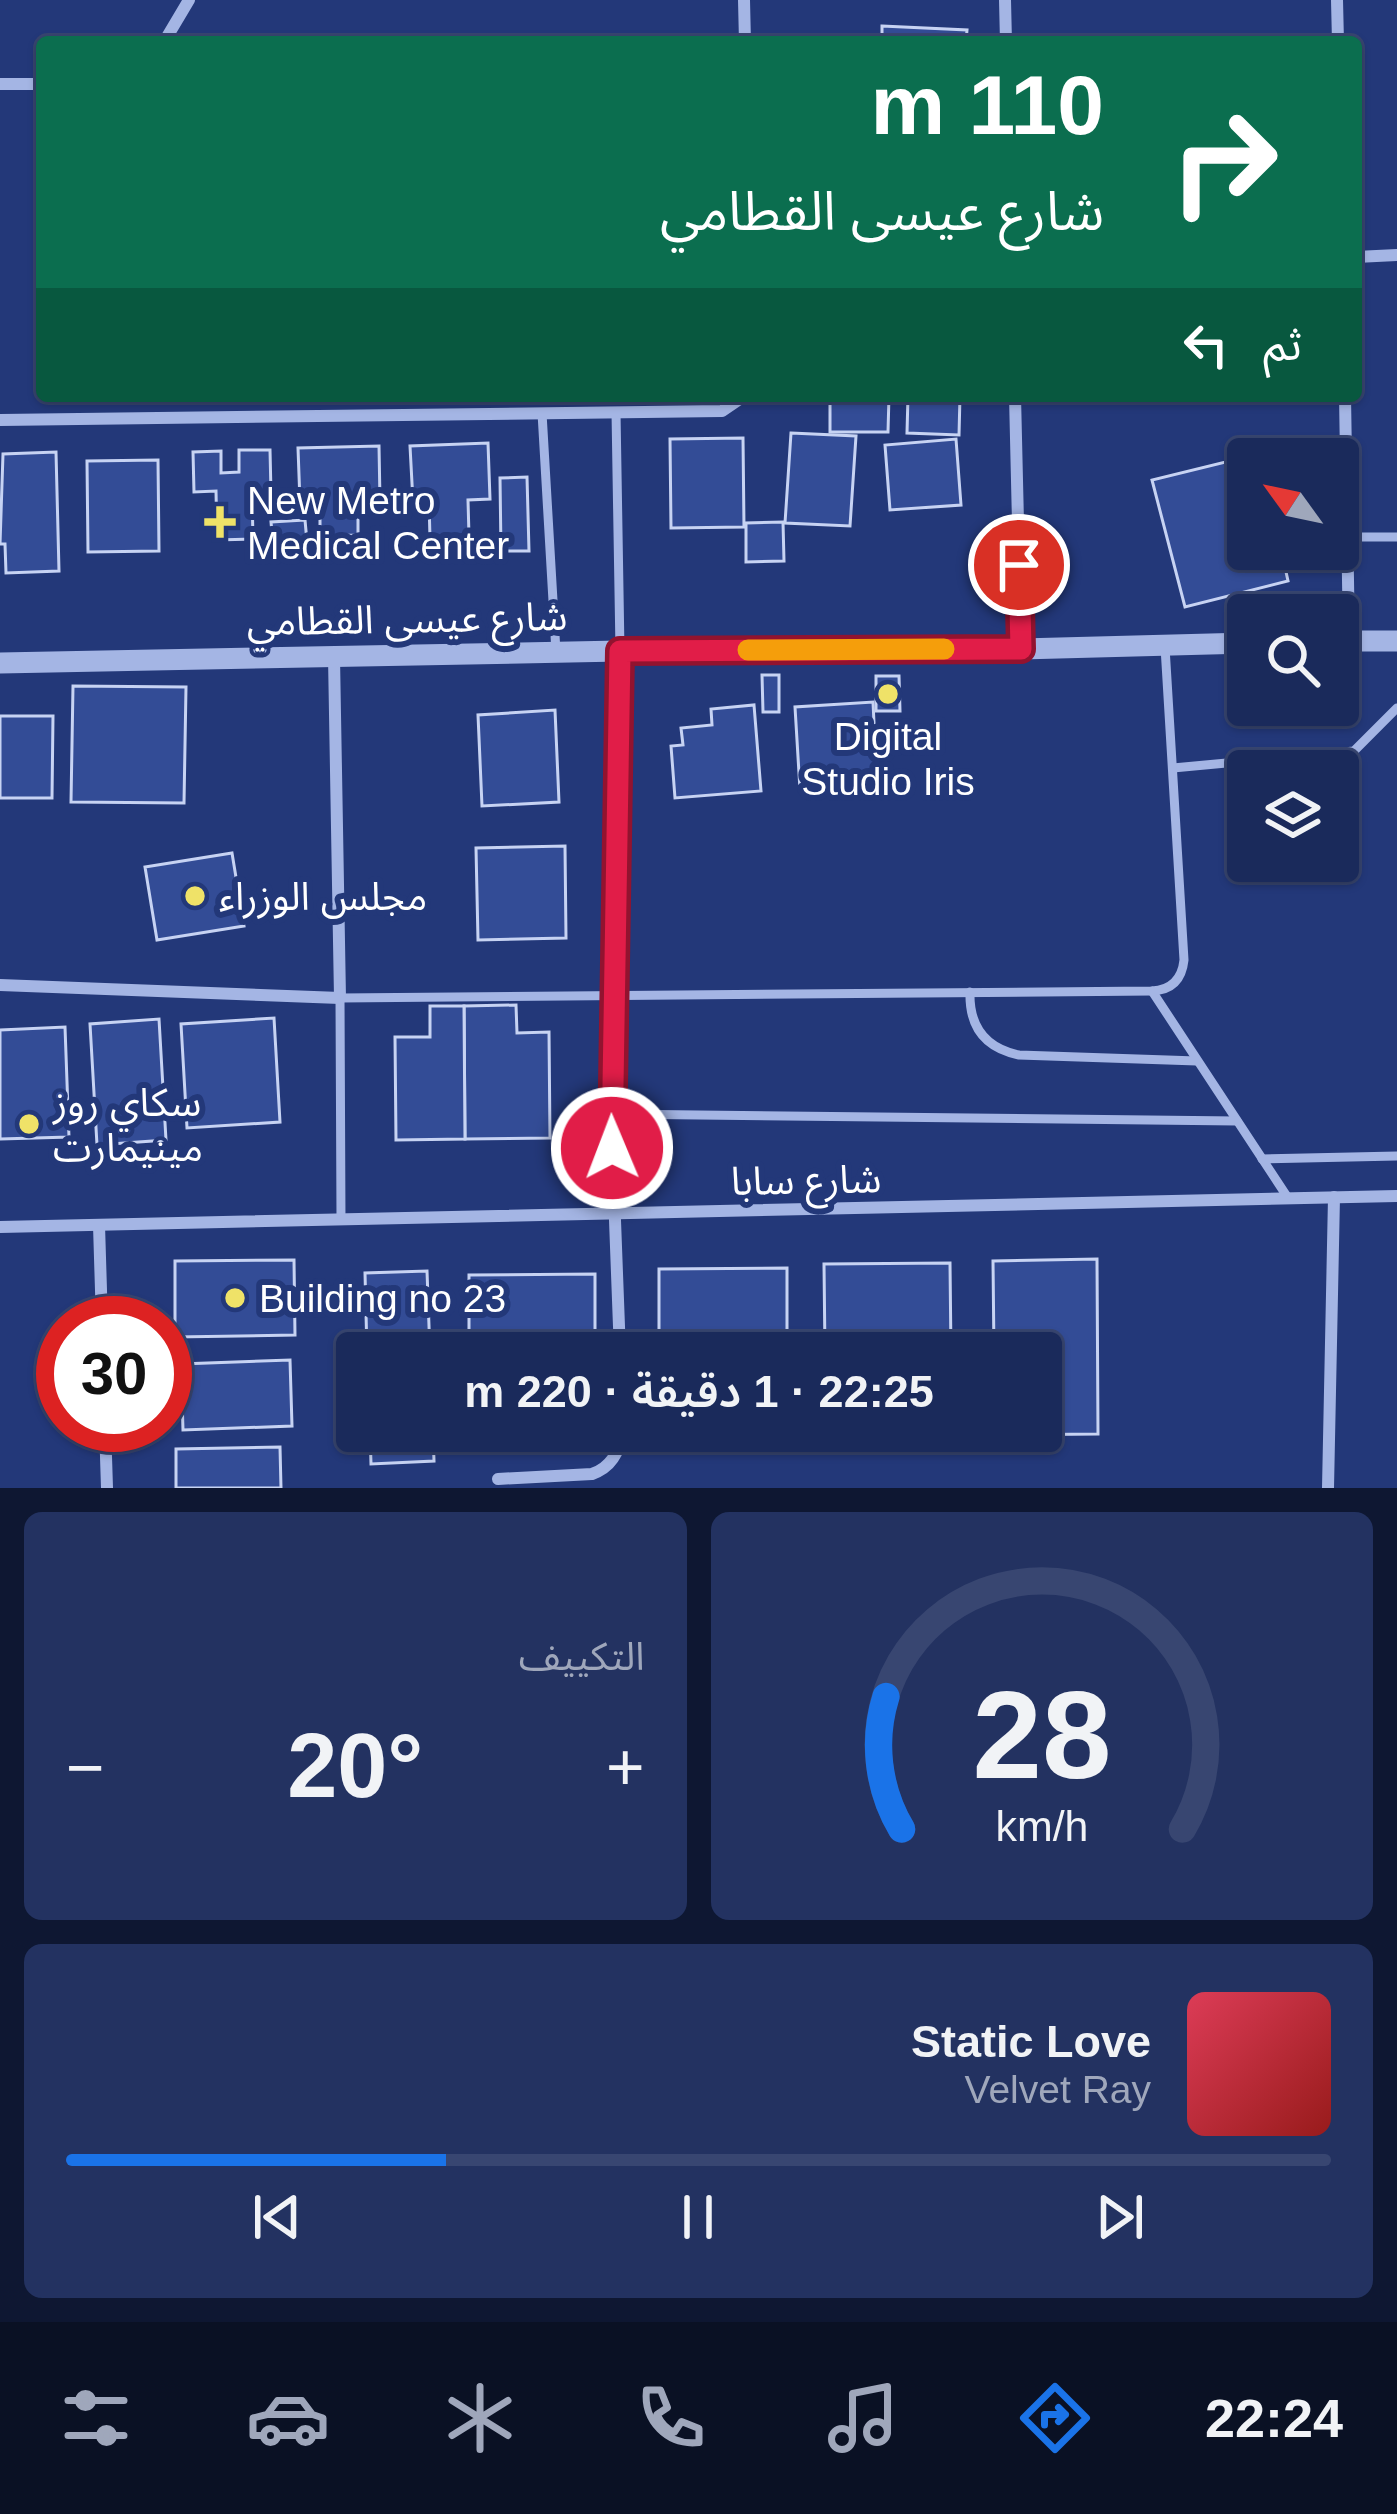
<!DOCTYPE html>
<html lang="ar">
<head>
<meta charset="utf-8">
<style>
	:root { --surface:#1a2a5b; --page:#233261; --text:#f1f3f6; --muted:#9fa7bb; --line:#384671; --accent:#1a73e8 }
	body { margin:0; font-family:Helvetica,"Noto Sans Arabic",sans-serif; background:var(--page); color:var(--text); direction:rtl; height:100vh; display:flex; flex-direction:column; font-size:45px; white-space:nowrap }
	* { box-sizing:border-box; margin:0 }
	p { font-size:39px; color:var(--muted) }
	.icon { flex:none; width:66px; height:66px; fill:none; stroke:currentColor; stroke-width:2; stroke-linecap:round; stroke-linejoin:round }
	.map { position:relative; height:1488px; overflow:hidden; direction:ltr }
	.side { display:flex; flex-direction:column; gap:24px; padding:24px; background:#0e1732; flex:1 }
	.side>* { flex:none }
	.banner { position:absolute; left:36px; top:36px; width:1326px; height:366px; border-radius:12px; box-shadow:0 3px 9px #0004,0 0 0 3px var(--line); direction:rtl; background:#0b6e4f; color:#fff; overflow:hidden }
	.needle { width:78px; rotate:303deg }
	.fabs { position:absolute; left:1227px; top:438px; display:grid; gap:24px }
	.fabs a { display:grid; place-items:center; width:132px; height:132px; border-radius:12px; background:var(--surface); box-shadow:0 3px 9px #0004,0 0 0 3px var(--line); font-size:60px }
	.speed { position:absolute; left:36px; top:1296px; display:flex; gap:24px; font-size:60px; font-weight:700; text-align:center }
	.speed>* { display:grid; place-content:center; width:156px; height:156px; border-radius:50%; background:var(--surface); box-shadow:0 3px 9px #0004,0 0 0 3px var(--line); line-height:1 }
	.speed .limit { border:18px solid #d22; background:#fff; color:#111 }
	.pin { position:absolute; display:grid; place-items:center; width:102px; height:102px; color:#fff; margin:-51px; border:6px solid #fff; border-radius:50%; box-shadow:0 3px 12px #0007 }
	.me { position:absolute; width:132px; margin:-66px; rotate:359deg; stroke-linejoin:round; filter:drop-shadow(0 0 9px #0008) }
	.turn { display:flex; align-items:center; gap:42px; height:252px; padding:0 60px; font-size:54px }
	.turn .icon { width:156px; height:156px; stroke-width:2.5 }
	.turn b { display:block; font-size:84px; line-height:102px }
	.then { display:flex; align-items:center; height:114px; padding:0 60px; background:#0003; gap:24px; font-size:45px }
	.big { font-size:90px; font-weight:600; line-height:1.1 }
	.side .card { flex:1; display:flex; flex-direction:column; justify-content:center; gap:18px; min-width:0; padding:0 42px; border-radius:18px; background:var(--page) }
	.side .dial { align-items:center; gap:0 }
	.dial svg { height:312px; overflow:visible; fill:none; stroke:var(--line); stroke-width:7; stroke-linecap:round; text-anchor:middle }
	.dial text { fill:var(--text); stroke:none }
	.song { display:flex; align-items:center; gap:36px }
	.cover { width:144px; height:144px; border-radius:18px; background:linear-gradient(135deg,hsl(350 70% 55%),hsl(0 70% 35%)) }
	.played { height:12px; border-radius:6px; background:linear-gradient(90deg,var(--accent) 30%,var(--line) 30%) }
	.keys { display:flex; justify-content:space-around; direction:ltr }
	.heat { display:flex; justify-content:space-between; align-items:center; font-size:66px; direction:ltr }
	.side .tiles { flex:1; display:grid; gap:24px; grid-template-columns:1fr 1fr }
	.card:last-child { grid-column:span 2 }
	.trip { position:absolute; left:336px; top:1332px; width:726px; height:120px; border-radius:12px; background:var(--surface); box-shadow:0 3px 9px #0004,0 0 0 3px var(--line); font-weight:600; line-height:120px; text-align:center; direction:rtl }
	.menu { display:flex; height:192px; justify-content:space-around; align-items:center; background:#0a1124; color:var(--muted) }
	.menu .icon { width:84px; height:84px }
	.menu .current { color:var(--accent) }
	.menu b { font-size:54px; color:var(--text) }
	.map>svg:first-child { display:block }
</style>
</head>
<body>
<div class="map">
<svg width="1397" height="1488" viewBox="0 0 1397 1488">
	<rect width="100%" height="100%" fill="#233879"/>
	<!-- building -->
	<g fill="#334c96" stroke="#c7d3f3" stroke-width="3">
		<polygon points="882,26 967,30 966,42 882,42"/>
		<polygon points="830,396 889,396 888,432 830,432"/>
		<polygon points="908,396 960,396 959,435 907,433"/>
		<polygon points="791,433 856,436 850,526 785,523"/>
		<polygon points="743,438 744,527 671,528 670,439"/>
		<polygon points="956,439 961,505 890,510 885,445"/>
		<polygon points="488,443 490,499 468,500 469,536 430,538 429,502 413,502 410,446"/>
		<polygon points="379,446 380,501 358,501 358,535 320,536 320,502 300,502 298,448"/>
		<polygon points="239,450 270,450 271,493 252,493 253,539 217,540 216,491 194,492 193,452 221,451 221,473 239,472"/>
		<polygon points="56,452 59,571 6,573 5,544 0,544 3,454"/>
		<polygon points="1258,454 1259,459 1248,459 1248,549 1281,549 1288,581 1185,607 1152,480"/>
		<polygon points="158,460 159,551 88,552 87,461"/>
		<polygon points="527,477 529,551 501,551 500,478"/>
		<polygon points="305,520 308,553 274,556 271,522"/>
		<polygon points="783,522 784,561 746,562 746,523"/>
		<polygon points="762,675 779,675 779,712 763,712"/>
		<polygon points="876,676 899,676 900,711 876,711"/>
		<polygon points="73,686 186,687 184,803 71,802"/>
		<polygon points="873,702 877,785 800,790 795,707"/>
		<polygon points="754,705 761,791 675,798 671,746 683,745 681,728 712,725 711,709"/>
		<polygon points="555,710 559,802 482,806 478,715"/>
		<polygon points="0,716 53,716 52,798 0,798"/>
		<polygon points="565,846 566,938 478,940 476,848"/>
		<polygon points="232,853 244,926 157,940 145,867"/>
		<polygon points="516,1005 517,1033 549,1032 550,1138 465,1139 464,1006"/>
		<polygon points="430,1006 464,1006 465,1139 396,1140 395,1037 430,1037"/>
		<polygon points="274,1018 280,1122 187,1128 181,1024"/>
		<polygon points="159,1019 166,1140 97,1145 90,1024"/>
		<polygon points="65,1027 69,1137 0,1139 0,1030"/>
		<polygon points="1097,1259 1098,1434 995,1435 995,1431 1041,1431 1041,1353 994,1353 993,1261"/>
		<polygon points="294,1260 295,1335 175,1337 175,1261"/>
		<polygon points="950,1263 951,1353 825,1353 824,1264"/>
		<polygon points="787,1268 787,1353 659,1353 659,1269"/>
		<polygon points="427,1271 430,1353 367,1353 365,1273"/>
		<polygon points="595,1274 595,1353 469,1353 469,1275"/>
		<polygon points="290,1360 292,1426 183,1430 181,1364"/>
		<polygon points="370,1431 433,1431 434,1461 371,1464"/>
		<polygon points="280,1447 281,1488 176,1488 176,1449"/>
	</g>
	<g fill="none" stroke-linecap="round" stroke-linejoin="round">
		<!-- service -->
		<g stroke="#a4b5e4" stroke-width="9">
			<polyline points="616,412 620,651"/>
			<polyline points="542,413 556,652"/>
			<polyline points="1347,537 1397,537"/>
			<polyline points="1173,768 1354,751 1397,708"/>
			<polyline points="1152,991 1288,1198"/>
			<path d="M970 992C969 1027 985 1048 1019 1055L1197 1061"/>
			<polyline points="611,1114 1237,1121"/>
			<polyline points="1262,1159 1397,1156"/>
			<path d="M341 1220 340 998 1152 991C1172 990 1182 979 1184 960L1165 647"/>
		</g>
		<!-- minor -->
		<g stroke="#a4b5e4" stroke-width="12">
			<polyline points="744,0 745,42"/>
			<polyline points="1005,0 1006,42"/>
			<polyline points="1337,0 1338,42"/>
			<polyline points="164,42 189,0"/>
			<polyline points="0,84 42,84"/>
			<polyline points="1356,257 1397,255"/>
			<polyline points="1015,396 1021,649"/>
			<polyline points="1345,396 1349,641"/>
			<polyline points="0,420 722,411 744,396"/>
			<polyline points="0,985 340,998 334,657"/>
			<polyline points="99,1225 102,1323"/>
			<polyline points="0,1227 1397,1196"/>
			<polyline points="620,1353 611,1114 620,651"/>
			<polyline points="105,1425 107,1488"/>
			<path d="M498 1479 592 1474C612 1467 620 1451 622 1431"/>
			<polyline points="1328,1488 1334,1197"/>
		</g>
		<!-- tertiary -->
		<g stroke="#a4b5e4" stroke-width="21">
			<polyline points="1338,641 1397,641"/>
			<polyline points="0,663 620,651 1021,649 1248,643"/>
		</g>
	</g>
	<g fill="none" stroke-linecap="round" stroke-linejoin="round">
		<!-- route casing -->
		<g stroke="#92132f" stroke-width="30">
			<polyline id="route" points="612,1148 620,651 1021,649 1019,565"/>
		</g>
		<!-- route -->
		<use href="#route" stroke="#e11d48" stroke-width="21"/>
		<!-- slow -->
		<polyline stroke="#f59e0b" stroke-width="21" points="748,650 944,649"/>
	</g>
	<!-- markers -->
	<g fill="#efe268" stroke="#233879" stroke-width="4.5">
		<path d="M214 504h12v12h12v12h-12v12h-12v-12h-12v-12h12z"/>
		<circle cx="888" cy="694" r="12"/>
		<circle cx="195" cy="896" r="12"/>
		<circle cx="29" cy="1124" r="12"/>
		<circle cx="235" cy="1298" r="12"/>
	</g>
	<g text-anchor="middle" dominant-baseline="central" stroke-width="12" stroke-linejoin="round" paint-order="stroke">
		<!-- poi labels -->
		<g font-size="39" fill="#fff" stroke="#233879" text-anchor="start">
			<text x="247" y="500">New Metro<tspan x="247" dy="45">Medical Center</tspan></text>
			<text x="888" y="736" text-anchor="middle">Digital<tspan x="888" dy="45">Studio Iris</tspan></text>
			<text x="219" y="896">مجلس الوزراء</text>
			<text x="53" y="1102">سكاي روز<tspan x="53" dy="45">مينيمارت</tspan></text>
			<text x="259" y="1298">Building no 23</text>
		</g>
		<!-- street labels -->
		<g font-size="39" fill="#fff" stroke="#233879">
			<text transform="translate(407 619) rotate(-1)">شارع عيسى القطامي</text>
			<text transform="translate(806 1180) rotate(-1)">شارع سابا</text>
		</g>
	</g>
</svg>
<div class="fabs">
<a><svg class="needle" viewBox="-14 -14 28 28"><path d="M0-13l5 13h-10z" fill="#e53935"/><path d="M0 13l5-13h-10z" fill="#9fa7bb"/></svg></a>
<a><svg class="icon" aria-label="search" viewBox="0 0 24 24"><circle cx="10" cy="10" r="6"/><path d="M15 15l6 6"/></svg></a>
<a><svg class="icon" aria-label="layers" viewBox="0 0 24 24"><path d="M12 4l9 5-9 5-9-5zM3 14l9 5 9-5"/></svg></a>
</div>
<div class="speed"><div class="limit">30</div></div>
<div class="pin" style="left:1019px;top:565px;background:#d93025"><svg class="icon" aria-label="arrive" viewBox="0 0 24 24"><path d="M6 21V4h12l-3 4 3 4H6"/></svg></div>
<svg class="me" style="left:612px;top:1148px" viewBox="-20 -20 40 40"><circle r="17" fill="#e11d48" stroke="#fff" stroke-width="3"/><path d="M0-11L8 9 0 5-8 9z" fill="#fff"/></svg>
<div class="trip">22:25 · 1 دقيقة · 220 m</div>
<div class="banner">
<div class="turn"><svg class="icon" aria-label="right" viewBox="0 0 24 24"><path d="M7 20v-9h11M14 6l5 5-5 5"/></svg><div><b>110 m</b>شارع عيسى القطامي</div></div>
<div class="then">ثم<svg class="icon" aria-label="left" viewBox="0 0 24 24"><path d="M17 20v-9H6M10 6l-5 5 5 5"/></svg></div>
</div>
</div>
<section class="side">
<div class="tiles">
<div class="card dial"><svg viewBox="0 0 100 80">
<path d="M14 69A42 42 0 1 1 86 69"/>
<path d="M14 69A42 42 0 0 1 10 35" stroke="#1a73e8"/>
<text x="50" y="56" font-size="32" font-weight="700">28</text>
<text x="50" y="72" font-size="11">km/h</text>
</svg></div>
<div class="card"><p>التكييف</p>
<div class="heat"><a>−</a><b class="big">20°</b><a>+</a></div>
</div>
<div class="card">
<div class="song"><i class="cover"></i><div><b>Static Love</b><p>Velvet Ray</p></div></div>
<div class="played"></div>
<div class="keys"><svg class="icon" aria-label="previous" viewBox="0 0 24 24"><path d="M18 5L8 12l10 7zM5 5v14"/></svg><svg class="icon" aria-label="pause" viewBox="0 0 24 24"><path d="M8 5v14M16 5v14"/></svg><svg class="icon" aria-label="next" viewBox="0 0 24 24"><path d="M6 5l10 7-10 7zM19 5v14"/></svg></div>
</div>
</div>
</section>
<nav class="menu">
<b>22:24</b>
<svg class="icon current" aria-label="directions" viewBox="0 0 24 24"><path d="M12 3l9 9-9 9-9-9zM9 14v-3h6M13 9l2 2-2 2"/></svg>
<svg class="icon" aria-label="music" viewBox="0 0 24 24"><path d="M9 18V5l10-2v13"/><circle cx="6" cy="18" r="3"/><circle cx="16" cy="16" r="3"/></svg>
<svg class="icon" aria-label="phone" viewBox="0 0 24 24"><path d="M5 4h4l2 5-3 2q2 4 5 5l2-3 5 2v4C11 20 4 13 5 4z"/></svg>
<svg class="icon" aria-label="climate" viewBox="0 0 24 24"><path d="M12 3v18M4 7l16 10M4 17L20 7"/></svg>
<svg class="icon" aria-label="car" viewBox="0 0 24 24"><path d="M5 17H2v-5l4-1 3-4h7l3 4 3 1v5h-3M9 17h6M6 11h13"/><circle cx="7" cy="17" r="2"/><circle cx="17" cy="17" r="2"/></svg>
<svg class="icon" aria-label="filters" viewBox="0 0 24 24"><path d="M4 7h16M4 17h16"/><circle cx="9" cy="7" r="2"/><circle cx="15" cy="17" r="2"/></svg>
</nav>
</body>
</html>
